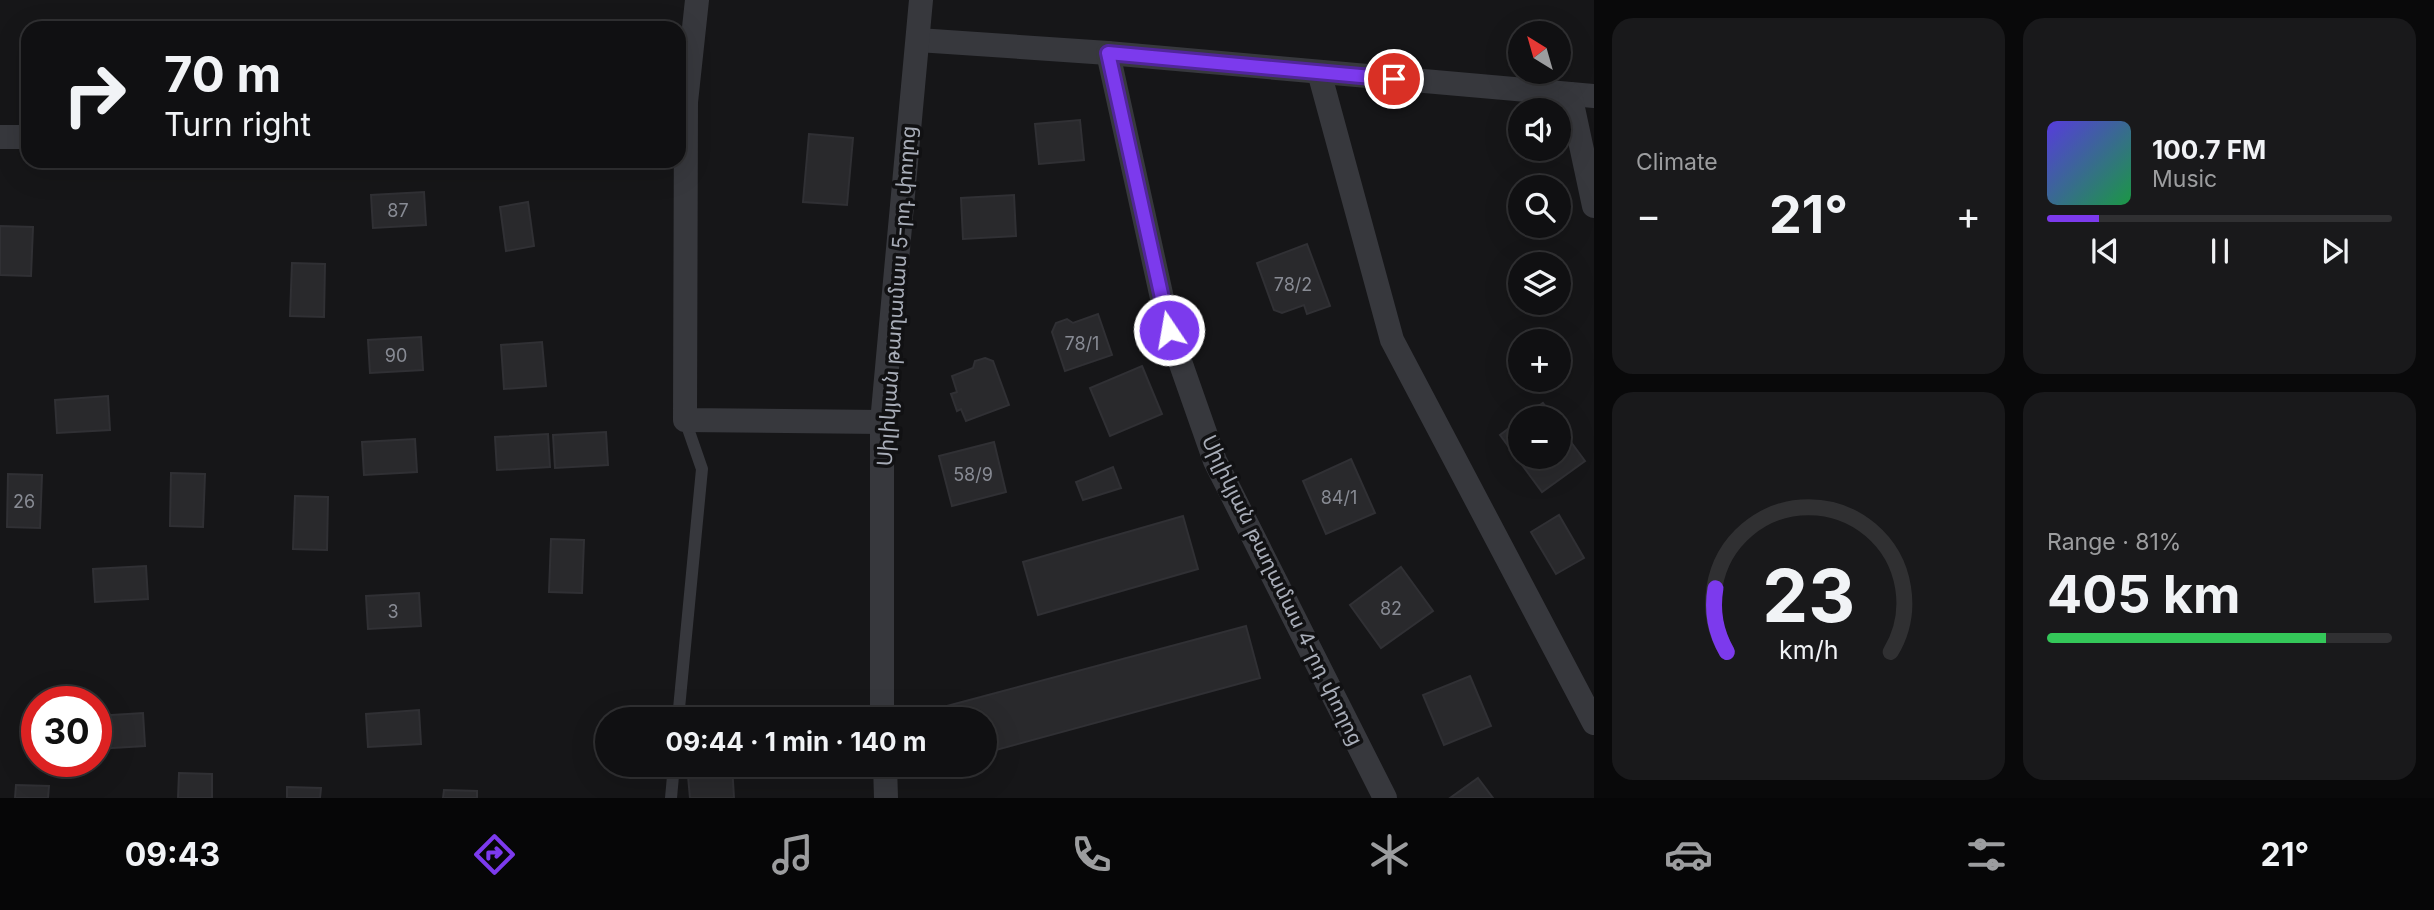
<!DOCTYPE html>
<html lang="en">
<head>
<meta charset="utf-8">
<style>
	:root { --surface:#101012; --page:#19191b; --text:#f1f3f6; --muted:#9c9d9f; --line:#303032; --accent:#7c3aed }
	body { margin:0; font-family:Inter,"Noto Sans Armenian",sans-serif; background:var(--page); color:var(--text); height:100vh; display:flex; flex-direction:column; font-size:26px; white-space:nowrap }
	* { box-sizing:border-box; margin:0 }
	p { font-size:23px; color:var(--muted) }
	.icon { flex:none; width:38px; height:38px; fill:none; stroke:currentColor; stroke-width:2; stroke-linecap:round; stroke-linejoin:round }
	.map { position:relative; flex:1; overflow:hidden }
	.panel { display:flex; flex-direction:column; gap:18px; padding:18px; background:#09090a; width:840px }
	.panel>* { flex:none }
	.hud { position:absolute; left:21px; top:21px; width:665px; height:147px; border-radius:21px; box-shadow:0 7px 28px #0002,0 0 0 2px var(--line); background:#101012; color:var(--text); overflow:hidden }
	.needle { width:46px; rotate:323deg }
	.fabs { position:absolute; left:1508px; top:21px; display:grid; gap:14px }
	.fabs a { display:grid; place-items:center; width:63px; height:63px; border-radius:50%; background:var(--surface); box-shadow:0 7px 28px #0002,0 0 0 2px var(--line); font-size:35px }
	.speed { position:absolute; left:21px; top:686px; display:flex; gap:14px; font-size:35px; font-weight:700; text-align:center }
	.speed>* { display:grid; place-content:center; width:91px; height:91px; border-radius:50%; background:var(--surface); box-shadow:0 7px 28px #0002,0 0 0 2px var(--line); line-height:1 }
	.speed .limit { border:10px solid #d22; background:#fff; color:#111 }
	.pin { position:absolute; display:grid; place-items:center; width:60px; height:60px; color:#fff; margin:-30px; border:4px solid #fff; border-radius:50%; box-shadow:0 2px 7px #0007 }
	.me { position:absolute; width:77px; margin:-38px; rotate:348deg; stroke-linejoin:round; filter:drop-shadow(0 0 5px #0008) }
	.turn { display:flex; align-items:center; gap:24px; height:147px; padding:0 28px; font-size:32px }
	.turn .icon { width:91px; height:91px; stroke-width:2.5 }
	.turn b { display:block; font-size:49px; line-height:60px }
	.big { font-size:52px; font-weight:700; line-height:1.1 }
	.panel .widget { flex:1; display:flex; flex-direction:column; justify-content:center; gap:10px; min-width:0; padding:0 24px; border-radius:21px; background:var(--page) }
	.panel .dial { align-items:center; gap:0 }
	.dial svg { height:182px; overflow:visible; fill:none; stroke:var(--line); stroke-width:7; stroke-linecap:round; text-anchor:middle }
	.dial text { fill:var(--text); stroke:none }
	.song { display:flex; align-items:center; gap:21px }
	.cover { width:84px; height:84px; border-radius:10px; background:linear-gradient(135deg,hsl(250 70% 55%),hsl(140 70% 35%)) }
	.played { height:7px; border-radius:4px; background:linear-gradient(90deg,var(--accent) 15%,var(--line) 15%) }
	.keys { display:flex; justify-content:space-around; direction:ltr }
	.heat { display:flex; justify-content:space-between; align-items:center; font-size:38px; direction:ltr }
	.charge { height:10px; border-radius:5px; background:linear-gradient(90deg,#34c759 81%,var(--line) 0) }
	.panel .tiles { flex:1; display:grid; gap:18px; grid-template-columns:repeat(2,1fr) }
	.trip { position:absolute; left:595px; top:707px; width:402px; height:70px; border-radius:35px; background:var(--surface); box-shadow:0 7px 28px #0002,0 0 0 2px var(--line); font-weight:700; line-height:70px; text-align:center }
	.tab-bar { display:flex; height:112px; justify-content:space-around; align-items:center; background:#060607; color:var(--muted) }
	.tab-bar .icon { width:49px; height:49px }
	.tab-bar .on { color:var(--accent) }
	.tab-bar b { font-size:32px; color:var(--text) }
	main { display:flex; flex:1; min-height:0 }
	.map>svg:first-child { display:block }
</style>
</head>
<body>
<main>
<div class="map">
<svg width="1594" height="798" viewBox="0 0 1594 798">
	<rect width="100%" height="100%" fill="#161618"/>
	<!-- building -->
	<g fill="#29292c" stroke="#303034" stroke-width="2">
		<polygon points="1080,120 1084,160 1039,164 1035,124"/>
		<polygon points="809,134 853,138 847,205 803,202"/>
		<polygon points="424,192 426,225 373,228 371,195"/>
		<polygon points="1014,195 1016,236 963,239 961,198"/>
		<polygon points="528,202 534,246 506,251 500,207"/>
		<polygon points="0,226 33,227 31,276 0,275"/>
		<polygon points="1307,244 1330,306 1307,314 1304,305 1282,313 1274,310 1257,263"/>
		<polygon points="292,263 325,264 324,317 290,316"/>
		<polygon points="1098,314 1112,355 1065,371 1052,332 1056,323 1067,319 1073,323"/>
		<polygon points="421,337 423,370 370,373 368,340"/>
		<polygon points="542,342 546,386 504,389 501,345"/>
		<polygon points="985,358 993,361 1009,405 966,421 961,409 957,411 951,394 957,392 952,376 973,368 975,361"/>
		<polygon points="1142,366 1162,414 1110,436 1090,388"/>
		<polygon points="108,396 110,430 57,433 55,400"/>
		<polygon points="1543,403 1554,418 1522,418"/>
		<polygon points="1521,419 1521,457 1559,457 1559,426 1585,461 1542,492 1500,435"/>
		<polygon points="606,432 608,465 555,468 553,435"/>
		<polygon points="548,434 550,467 497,470 495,437"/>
		<polygon points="415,439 417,472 364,475 362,442"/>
		<polygon points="994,442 1006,492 952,506 939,456"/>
		<polygon points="1351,459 1375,513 1326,534 1303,481"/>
		<polygon points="1113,467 1121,488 1083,500 1076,482"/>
		<polygon points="171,473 205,474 203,527 170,526"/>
		<polygon points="8,474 42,475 40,528 7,527"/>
		<polygon points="295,496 328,497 327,550 293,549"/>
		<polygon points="1559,515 1584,558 1556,574 1531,532"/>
		<polygon points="1183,516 1198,569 1038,615 1023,562"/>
		<polygon points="551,539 584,540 582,593 549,592"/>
		<polygon points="146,566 148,599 95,602 93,569"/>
		<polygon points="1401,567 1433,611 1381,648 1350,605"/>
		<polygon points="419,593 421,626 368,629 366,596"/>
		<polygon points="1246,626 1260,678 985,753 985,719 951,719 947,706"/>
		<polygon points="1470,676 1491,726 1444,745 1423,695"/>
		<polygon points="419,710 421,744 368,747 366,714"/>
		<polygon points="143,713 145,746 96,749 96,716"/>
		<polygon points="687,765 732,765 734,798 690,798"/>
		<polygon points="179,773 212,774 212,798 178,798"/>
		<polygon points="1478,778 1493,798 1450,798"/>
		<polygon points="16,785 49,786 48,798 15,798"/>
		<polygon points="287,787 321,788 320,798 287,798"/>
		<polygon points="444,790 477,791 477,798 443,798"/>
	</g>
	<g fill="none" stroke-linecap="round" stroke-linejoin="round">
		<!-- lane -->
		<g stroke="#37383d" stroke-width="12">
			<polyline points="678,719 702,469 685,420"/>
			<polyline points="671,798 674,765"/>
		</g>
		<!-- street -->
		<g stroke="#37383d" stroke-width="24">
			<polyline points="697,0 686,102 685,420 882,422"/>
			<polyline points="918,40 1108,53 1594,96"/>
			<polyline points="1108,53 1169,330 1215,461 1385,798"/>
			<polyline points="1319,72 1392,340 1594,723"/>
			<polyline points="1570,94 1594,206"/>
			<polyline points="0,137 28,137"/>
			<polyline points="882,719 882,422 921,0"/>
			<polyline points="885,765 886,798"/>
		</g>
	</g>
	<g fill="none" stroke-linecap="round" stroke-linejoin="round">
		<!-- route casing -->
		<g stroke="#51269a" stroke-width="18">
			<polyline id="route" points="1169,330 1108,53 1394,79"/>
		</g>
		<!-- route -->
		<use href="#route" stroke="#7c3aed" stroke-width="12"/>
	</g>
	<g text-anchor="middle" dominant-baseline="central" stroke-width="7" stroke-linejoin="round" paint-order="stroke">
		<!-- number labels -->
		<g font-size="18" fill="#888b94">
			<text x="398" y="210">87</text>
			<text x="1293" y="284">78/2</text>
			<text x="1082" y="343">78/1</text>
			<text x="396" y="355">90</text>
			<text x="973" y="474">58/9</text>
			<text x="1339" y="497">84/1</text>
			<text x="24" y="501">26</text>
			<text x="1391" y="608">82</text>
			<text x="393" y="611">3</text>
		</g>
		<!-- street labels -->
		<g font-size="21" fill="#a8adb8" stroke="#111113">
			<text transform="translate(896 296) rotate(-86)">Սիլիկյան թաղամաս 5-րդ փողոց</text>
			<text transform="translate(1283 590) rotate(64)">Սիլիկյան թաղամաս 4-րդ փողոց</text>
		</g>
	</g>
</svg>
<div class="fabs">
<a><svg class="needle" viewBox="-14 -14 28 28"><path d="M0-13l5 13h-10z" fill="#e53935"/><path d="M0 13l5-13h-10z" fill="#9c9d9f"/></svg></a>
<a><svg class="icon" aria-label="sound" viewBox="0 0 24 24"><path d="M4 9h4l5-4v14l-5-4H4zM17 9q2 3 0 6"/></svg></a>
<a><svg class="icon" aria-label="search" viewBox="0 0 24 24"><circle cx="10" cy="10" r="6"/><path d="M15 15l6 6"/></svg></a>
<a><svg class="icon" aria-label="layers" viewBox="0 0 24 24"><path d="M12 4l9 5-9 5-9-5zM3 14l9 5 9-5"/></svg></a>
<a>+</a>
<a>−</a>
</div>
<div class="speed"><div class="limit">30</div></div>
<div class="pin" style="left:1394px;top:79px;background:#d93025"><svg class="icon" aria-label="arrive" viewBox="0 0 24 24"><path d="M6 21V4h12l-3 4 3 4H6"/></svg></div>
<svg class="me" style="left:1169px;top:330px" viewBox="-20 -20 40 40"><circle r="17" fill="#7c3aed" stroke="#fff" stroke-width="3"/><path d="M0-11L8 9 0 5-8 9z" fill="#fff"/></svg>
<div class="trip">09:44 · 1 min · 140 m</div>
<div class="hud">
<div class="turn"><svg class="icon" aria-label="right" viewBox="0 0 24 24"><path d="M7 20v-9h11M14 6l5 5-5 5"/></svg><div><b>70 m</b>Turn right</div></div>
</div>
</div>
<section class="panel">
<div class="tiles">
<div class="widget"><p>Climate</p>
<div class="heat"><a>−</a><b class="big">21°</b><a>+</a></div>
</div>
<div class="widget">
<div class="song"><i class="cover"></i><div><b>100.7 FM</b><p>Music</p></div></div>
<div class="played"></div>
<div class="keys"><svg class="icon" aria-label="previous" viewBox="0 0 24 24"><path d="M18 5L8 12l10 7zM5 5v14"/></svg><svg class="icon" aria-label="pause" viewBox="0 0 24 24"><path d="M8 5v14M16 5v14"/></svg><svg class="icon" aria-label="next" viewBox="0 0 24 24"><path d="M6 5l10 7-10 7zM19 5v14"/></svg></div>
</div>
<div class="widget dial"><svg viewBox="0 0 100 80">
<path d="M14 69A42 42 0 1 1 86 69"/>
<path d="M14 69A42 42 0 0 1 9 41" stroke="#7c3aed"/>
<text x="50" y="56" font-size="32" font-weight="700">23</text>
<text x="50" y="72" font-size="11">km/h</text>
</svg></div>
<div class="widget"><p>Range · 81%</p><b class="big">405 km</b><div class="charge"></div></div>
</div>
</section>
</main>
<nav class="tab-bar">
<b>09:43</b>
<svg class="icon on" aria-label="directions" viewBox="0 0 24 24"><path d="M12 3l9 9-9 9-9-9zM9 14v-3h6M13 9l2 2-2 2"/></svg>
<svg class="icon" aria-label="music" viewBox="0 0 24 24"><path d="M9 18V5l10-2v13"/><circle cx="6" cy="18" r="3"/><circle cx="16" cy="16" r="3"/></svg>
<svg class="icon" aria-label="phone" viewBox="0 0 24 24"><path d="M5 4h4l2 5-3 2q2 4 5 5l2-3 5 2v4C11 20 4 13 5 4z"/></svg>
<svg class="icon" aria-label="climate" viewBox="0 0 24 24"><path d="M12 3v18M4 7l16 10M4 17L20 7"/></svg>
<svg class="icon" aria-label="car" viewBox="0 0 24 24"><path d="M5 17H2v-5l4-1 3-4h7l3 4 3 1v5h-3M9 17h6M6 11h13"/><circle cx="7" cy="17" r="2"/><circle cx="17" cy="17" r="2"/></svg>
<svg class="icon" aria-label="filters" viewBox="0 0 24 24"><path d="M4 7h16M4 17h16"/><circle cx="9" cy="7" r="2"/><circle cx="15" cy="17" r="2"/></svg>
<b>21°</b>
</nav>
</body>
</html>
